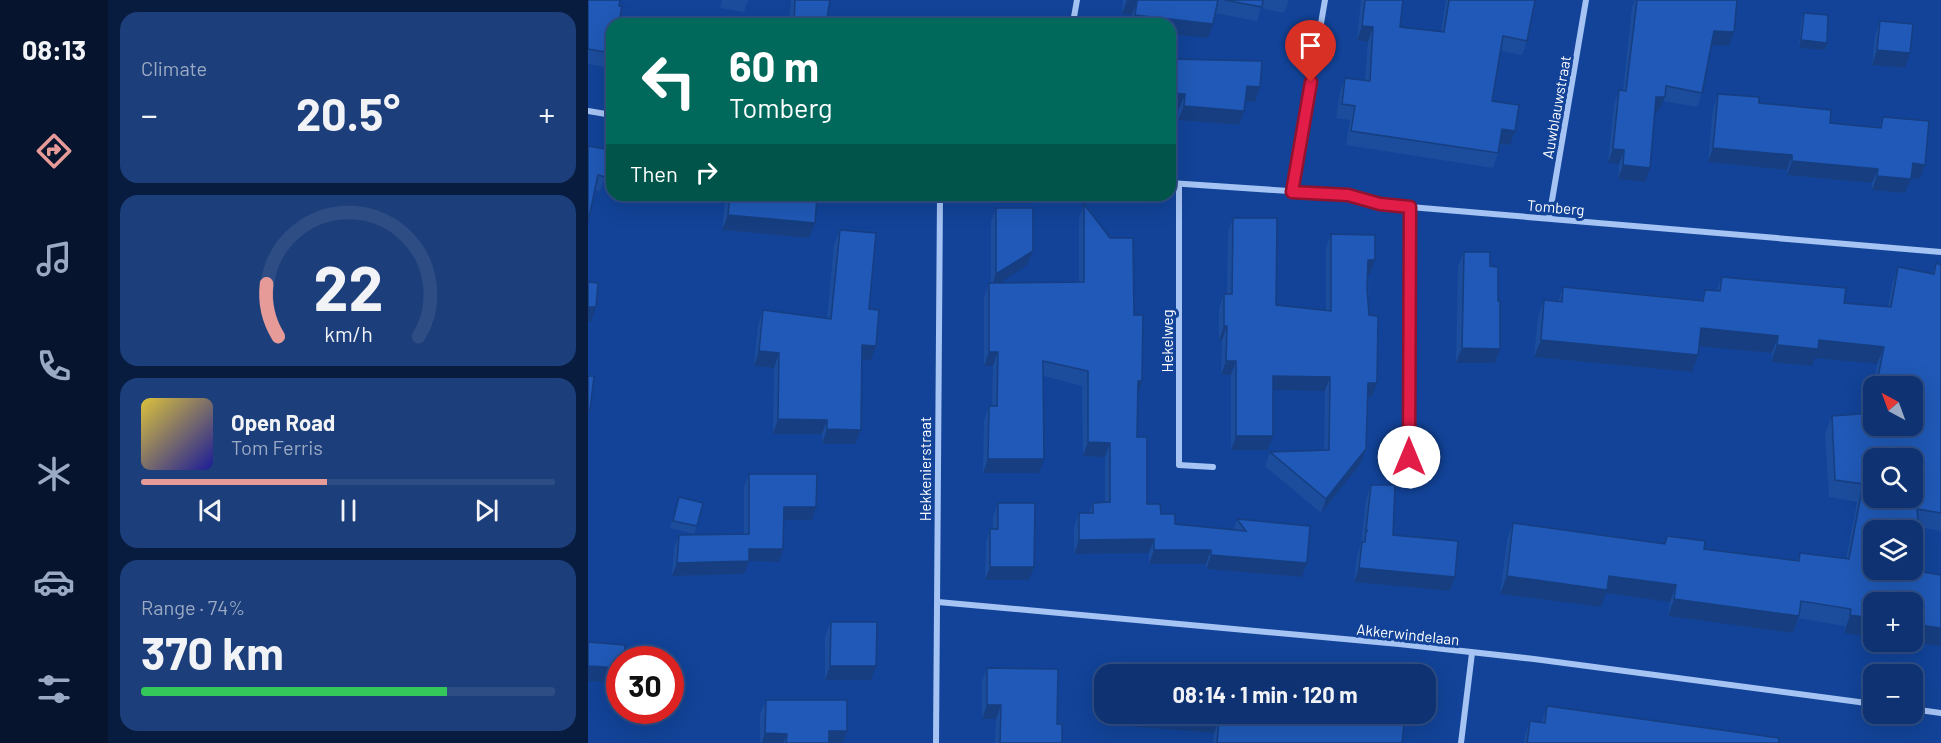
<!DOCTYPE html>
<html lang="en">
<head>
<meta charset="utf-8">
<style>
	:root { --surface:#0e3272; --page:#1c3e7a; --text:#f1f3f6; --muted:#9baac4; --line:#2e4d84; --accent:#e69b98 }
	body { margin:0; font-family:Barlow,sans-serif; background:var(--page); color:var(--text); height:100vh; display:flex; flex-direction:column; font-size:22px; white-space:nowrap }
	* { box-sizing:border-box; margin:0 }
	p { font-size:20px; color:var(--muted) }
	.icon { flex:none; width:33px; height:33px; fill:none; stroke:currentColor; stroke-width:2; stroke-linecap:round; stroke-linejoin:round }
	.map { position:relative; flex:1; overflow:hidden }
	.details { display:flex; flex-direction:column; gap:12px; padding:12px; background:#081c3f; width:480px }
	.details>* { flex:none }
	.banner { position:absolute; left:18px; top:18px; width:570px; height:183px; border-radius:18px; box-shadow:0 6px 24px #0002,0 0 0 2px var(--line); background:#00695c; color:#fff; overflow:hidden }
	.needle { width:39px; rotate:319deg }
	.controls { position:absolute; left:1275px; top:376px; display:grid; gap:12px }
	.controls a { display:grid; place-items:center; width:60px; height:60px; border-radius:12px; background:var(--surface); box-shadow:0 6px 24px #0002,0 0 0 2px var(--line); font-size:30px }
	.speed { position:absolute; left:18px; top:646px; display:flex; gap:12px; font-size:30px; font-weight:700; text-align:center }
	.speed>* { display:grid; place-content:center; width:78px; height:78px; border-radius:50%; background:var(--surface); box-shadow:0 6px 24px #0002,0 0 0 2px var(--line); line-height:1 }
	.speed .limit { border:9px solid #d22; background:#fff; color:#111 }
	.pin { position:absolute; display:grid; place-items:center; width:51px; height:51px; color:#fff; margin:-62px -26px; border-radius:50% 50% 50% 0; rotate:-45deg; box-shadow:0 0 6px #0007 }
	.pin .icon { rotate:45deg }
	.me { position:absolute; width:66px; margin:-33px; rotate:0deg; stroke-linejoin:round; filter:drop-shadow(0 0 4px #0008) }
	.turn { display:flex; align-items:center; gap:21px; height:126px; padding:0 24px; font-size:27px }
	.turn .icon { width:78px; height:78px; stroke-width:2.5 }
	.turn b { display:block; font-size:42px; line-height:51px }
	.then { display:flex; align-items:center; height:57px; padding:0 24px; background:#0003; gap:12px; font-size:22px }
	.big { font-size:45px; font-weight:700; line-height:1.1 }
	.details .tile { flex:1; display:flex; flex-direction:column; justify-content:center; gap:9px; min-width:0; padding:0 21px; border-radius:18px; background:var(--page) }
	.details .dial { align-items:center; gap:0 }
	.dial svg { height:156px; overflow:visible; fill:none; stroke:var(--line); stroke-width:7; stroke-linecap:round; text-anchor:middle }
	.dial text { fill:var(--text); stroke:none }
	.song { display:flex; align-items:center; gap:18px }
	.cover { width:72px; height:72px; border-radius:9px; background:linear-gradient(135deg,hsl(50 70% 55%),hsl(240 70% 35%)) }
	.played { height:6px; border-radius:3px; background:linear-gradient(90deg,var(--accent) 45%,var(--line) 45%) }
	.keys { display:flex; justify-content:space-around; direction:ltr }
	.heat { display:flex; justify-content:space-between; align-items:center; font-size:33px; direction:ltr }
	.charge { height:9px; border-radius:4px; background:linear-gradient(90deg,#34c759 74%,var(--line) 0) }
	.trip { position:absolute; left:506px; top:664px; width:342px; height:60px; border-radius:18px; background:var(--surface); box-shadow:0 6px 24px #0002,0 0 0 2px var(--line); font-weight:700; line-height:60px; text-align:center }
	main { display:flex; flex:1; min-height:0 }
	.tab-bar { display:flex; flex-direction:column; width:108px; justify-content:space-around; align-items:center; background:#06142e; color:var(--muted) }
	.tab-bar .icon { width:42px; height:42px }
	.tab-bar .on { color:var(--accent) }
	.tab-bar b { font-size:27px; color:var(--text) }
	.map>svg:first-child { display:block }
</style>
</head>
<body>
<main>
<nav class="tab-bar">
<b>08:13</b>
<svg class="icon on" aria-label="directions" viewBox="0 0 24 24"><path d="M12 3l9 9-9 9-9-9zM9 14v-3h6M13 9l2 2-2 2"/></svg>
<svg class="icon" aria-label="music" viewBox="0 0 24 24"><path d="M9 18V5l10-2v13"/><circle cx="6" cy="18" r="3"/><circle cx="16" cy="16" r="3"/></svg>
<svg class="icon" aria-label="phone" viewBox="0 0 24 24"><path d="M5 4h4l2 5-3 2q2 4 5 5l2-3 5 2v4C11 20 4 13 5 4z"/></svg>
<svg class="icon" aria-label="climate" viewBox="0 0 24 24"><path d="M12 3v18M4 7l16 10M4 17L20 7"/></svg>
<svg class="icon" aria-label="car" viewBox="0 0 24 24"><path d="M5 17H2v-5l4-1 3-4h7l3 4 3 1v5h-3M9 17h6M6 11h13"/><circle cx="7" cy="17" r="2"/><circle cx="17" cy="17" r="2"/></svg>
<svg class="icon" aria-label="filters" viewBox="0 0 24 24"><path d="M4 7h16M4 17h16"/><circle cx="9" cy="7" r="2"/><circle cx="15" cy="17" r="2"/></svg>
</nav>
<section class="details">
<div class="tile"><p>Climate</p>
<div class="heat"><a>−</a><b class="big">20.5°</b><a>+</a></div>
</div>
<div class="tile dial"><svg viewBox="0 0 100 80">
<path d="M14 69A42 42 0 1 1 86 69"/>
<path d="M14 69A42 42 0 0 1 8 42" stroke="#e69b98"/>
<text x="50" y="56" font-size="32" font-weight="700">22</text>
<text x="50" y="72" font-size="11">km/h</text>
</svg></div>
<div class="tile">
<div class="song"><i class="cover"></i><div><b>Open Road</b><p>Tom Ferris</p></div></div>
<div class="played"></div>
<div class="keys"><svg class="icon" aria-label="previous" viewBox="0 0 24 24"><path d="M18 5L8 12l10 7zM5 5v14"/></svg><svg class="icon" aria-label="pause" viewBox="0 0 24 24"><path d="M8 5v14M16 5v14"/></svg><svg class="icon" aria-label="next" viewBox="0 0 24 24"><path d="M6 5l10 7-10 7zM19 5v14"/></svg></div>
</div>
<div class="tile"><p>Range · 74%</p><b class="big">370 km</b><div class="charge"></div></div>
</section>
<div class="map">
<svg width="1353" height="743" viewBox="0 0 1353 743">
	<rect width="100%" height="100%" fill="#124398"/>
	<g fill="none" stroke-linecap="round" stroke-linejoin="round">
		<!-- minor -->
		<g stroke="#a5c3f3" stroke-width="6">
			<polyline points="486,17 489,0"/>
			<polyline points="0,111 24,115"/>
			<polyline points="582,183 760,195 792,204 822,207 1353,252"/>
			<polyline points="591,184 591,465 625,467"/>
			<polyline points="704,192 737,0"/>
			<polyline points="822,207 821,457 823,486"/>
			<polyline points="961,218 998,0"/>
			<polyline points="350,602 811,644 946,659 1286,704"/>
			<polyline points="1324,709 1353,713"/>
			<polyline points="348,743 352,195"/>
			<polyline points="873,743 884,653"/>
		</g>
	</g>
	<!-- wall -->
	<g fill="#1c4d9d" fill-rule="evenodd">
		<polygon points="0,0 24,24 24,60 20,60 17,67 0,64"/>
		<polygon points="134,0 160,0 156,12 132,8"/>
		<polygon points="203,0 242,0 238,24 201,24"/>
		<polygon points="535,0 701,0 696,13 673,8 669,21 627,13 625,24 620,38 582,24 543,24 544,15 534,14"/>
		<polygon points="773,0 815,0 812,27 853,32 858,0 947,0 939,41 934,55 913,51 904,101 922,145 912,144 910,153 905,168 758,145 762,120 748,118 752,92 757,78 777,81 780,42 769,40"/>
		<polygon points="1047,0 1149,0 1146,32 1141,46 1123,45 1114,93 1109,107 1075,101 1071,111 1067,111 1057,182 1030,179 1031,164 1020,163 1026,104 1031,90 1035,90 1044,7"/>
		<polygon points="1216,13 1239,43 1237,50 1211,48 1213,20"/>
		<polygon points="1292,21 1322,53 1317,68 1284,65 1287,35"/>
		<polygon points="582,59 672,87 667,102 657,101 651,125 590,120 591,109 582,108"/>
		<polygon points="1130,94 1171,103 1242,123 1291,127 1295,117 1337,165 1332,179 1323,178 1317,193 1284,190 1284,183 1199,175 1199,170 1120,162 1125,109"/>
		<polygon points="0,146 17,177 12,191 7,190"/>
		<polygon points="140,195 216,195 227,223 221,238 134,230 137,203"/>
		<polygon points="496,204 546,315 549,394 549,437 559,504 587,524 645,530 649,519 719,563 714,577 618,569 618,564 561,564 561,553 486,554 486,527 491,513 501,513 505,503 517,502 517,457 495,456 494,386 456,376 451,473 395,473 396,420 401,406 404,406 405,366 396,366 396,297 401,283 403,283 403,222 408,208 445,251 439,265 411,283 491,282 491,218"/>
		<polygon points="645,218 688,305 738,311 738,248 743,234 782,274 780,274 781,315 789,383 784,397 779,397 778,449 773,463 733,513 677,466 682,452 736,451 737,391 685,390 685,436 680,450 643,450 643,375 633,375 634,340 631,340 631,308 636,294 639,294 640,232"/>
		<polygon points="252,230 281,309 283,360 273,360 273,430 267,444 234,444 234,434 185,434 186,368 166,366 170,325 175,310 239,318 246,245"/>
		<polygon points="876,252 902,266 910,301 912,349 907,363 868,363 870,266"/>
		<path d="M1348 263 1353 391V531L1331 527 1335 572 1353 575V646L1321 642H1324V603L1286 642H1305L1303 646 1275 642 1276 636 1256 633 1257 626 1210 618 1205 633 1080 616 1082 602 1018 593 1013 607 912 594 919 540 925 523 1076 544 1079 536 1116 549 1209 561 1212 553 1258 559 1269 502 1241 497 1237 433 1244 416 1280 413 1289 364 1227 358 1224 366 1183 362 1184 353 1111 346 1104 372 946 357 950 317 956 300 970 302 975 287 1113 300 1117 290 1128 291 1134 277 1256 303 1300 307 1304 284 1310 267 1344 273ZM1286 387H1324L1286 426Z"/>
		<polygon points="161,474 228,507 224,520 196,520 191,562 161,561 156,574 84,576 86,548 91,535 156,535 156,487"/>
		<polygon points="783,485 805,535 867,577 862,591 766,582 769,556 773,543 778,499"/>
		<polygon points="91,497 109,526 106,534 82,528"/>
		<polygon points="410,503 446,567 441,580 397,580 398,542 402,529 405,529 405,517"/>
		<polygon points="243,622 283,680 237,680 237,636"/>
		<polygon points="399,668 469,724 474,743 407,743 408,719 394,719 394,681"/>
		<polygon points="178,700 259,731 255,743 172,743 172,714"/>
		<polygon points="959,706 1191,743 936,743 937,735 942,721 954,722"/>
		<polygon points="524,714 817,714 814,743 625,743 626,733 524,725"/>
	</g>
	<!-- shaded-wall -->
	<g fill="#163e80">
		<polygon points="539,0 549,1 544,15 534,14"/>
		<polygon points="547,15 625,24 620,38 582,34 582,24 544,24"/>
		<polygon points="774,26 785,27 780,42 769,40"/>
		<polygon points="1126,31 1146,32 1141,46 1121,45"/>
		<polygon points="1213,40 1239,43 1237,50 1211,48"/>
		<polygon points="1289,50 1322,53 1317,68 1284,65"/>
		<polygon points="659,86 672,87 667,102 654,101"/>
		<polygon points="582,93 597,94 591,109 582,108"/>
		<polygon points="1068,97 1077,97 1071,111 1063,111"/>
		<polygon points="596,106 656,111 651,125 590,120"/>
		<polygon points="914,129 927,131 922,145 909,143"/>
		<polygon points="1125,148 1204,155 1199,170 1120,162"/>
		<polygon points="1025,149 1036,150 1031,164 1020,163"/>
		<polygon points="1204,161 1290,169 1284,183 1199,175"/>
		<polygon points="1325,163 1337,165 1332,179 1319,178"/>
		<polygon points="1035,165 1062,168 1057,182 1030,179"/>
		<polygon points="1289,176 1323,179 1317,193 1284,190"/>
		<polygon points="140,215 227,223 221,238 134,230"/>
		<polygon points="445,251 439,265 403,289 408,274"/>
		<polygon points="780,260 787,260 782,274 775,274"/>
		<polygon points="1,307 8,307 3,322 0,321"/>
		<polygon points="636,326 639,326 634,340 631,340"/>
		<polygon points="1113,328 1190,336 1184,353 1107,346"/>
		<polygon points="953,340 1110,355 1104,372 946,357"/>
		<polygon points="1231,340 1296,347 1289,364 1227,358 1224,366 1183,362 1189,345"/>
		<polygon points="274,345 288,346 283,360 268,359"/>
		<polygon points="874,348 912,349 907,363 868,363"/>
		<polygon points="171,351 191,353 186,368 166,366"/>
		<polygon points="401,352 410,352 405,366 396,366"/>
		<polygon points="638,361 648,361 643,375 633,375"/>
		<polygon points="685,376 742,377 737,391 680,390"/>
		<polygon points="550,381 554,381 549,395"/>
		<polygon points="780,383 789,383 784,397 775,397"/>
		<polygon points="190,419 239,420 234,434 185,434"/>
		<polygon points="239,429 273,430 267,444 234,444"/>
		<polygon points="648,436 685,436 680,450 643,450"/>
		<polygon points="500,442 522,443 517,457 495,456"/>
		<polygon points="778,449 773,463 733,513 738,499"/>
		<polygon points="400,459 456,459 451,473 395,473"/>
		<polygon points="196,507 228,507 224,520 191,520"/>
		<polygon points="566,539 561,553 486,554 491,540"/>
		<polygon points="161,549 195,549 191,562 161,561 156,574 84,576 89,563"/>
		<polygon points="566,550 623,550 618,564 561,564"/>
		<polygon points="623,555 719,563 714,577 618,569"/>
		<polygon points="402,567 446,567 441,580 397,580"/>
		<polygon points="771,568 867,577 862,591 766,582"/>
		<polygon points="919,576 1021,576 1088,585 1082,602 1018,593 1013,607 912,594"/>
		<polygon points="1086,599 1211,616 1205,633 1080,616"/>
		<polygon points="1262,615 1282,618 1276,636 1256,633"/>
		<polygon points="1324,624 1353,628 1353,646 1321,642 1324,642"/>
		<polygon points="1281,625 1286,626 1286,642 1305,642 1303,646 1275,642"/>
		<polygon points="0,666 32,668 32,680 30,683 0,681"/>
		<polygon points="242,666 288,666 283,680 237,680"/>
		<polygon points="399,705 413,705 408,719 394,719"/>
		<polygon points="528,714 552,714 631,720 626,733 524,725"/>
		<polygon points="241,731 259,731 255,743 237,743"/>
		<polygon points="177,733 199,734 195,743 174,743"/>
	</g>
	<!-- building -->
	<g fill="#2059b7" stroke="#163e80" stroke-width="1.5" fill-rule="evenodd">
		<polygon points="0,0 32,0 31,6 34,6 32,17 46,20 46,24 24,24 24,47 23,53 0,49"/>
		<polygon points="207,0 242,0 238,24 206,24"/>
		<polygon points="539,0 630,0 625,24 547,15 549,1"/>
		<polygon points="637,0 675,0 674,7"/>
		<polygon points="777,0 815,0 812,27 856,32 861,0 947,0 939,41 915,36 904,101 931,105 927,131 914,129 910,153 763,131 767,106 754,104 757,78 782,81 785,27 774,26"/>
		<polygon points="1049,0 1149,0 1146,32 1126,31 1114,93 1078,86 1077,97 1068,97 1062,168 1035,165 1036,150 1025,149 1031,90 1038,91"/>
		<polygon points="1216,13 1240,15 1239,43 1213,40"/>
		<polygon points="382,20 410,23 410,24 381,24"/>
		<polygon points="1292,21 1325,24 1322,53 1289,50"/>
		<polygon points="582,59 674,61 672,87 659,86 656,111 596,106 597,94 582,93"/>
		<polygon points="1130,94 1171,97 1171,103 1243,110 1242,123 1293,128 1295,117 1341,121 1337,165 1325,163 1323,179 1289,176 1290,169 1204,161 1204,155 1125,148"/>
		<polygon points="0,146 22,150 17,177 10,175 0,222"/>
		<polygon points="142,195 216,195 229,196 227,223 140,215"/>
		<polygon points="496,204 522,238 545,238 546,315 555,315 554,381 550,381 549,437 559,437 559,504 572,504 573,514 587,514 587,524 658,531 649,519 722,526 719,563 623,555 623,550 566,550 566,539 491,540 491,513 505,513 505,503 522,502 522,443 500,442 500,371 455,361 456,459 400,459 401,406 409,406 410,352 401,352 401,283 496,282"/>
		<polygon points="408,208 445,208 445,251 408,274"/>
		<polygon points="645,218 689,218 688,305 743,311 743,234 787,235 787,260 780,260 779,287 781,315 790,316 789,383 780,383 778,449 738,499 682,452 741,450 742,377 685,376 685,436 648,436 648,361 638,361 639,326 636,326 636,294 644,294"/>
		<polygon points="252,230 288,233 281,309 291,310 288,346 274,345 273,430 239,429 239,420 190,419 191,353 171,351 175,310 243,319"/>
		<polygon points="876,252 902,252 902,266 910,267 910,301 912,301 912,349 874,348"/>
		<path d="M1348 263 1353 265V513L1329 509 1335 572 1353 575V628L1324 624V603H1286V626L1281 625 1282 618 1262 615 1263 609 1213 601 1211 616 1086 599 1088 585 1021 576 1019 590 919 576 925 523 1077 544 1079 536 1117 541 1116 549 1211 561 1212 553 1261 559 1275 484 1247 480 1244 416 1283 413 1286 402V426H1324V387H1288L1296 347 1231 340 1230 349 1189 345 1190 336 1113 328 1110 355 953 340 956 300 974 302 975 287 1115 301 1117 290 1132 291 1134 277 1258 288 1256 303 1303 307 1310 267 1346 274ZM1286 459H1324V498H1286ZM1286 531H1324V570H1286Z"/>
		<polygon points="0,282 10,283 8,307 1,307 0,316"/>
		<polygon points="0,376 6,376 2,410 0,410"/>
		<polygon points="161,474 229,474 228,507 196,507 195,549 161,549 161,561 89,563 91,535 161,534"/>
		<polygon points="783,485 807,485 805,535 870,541 867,577 771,568 774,542 777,542 778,531 780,531 778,530"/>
		<polygon points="91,497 115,503 109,526 85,521"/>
		<polygon points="410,503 447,503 446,567 402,567 402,529 410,529"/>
		<polygon points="243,622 289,622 288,666 242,666"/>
		<polygon points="0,642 37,645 36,660 32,660 32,668 0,666"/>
		<polygon points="532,666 630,675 531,675"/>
		<polygon points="399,668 470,669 469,724 474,724 474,743 412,743 413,705 399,705"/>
		<polygon points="178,700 259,700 259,731 241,731 241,743 198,743 199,734 177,733"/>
		<polygon points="959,706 1191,738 1191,743 939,743 942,721 957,723"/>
		<polygon points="552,714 817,714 814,743 629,743 631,720"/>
	</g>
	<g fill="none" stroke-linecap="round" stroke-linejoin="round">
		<!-- route casing -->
		<g stroke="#92132f" stroke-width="15">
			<polyline id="route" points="723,82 704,192 760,195 792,204 822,207 821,457"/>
		</g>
		<!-- route -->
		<use href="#route" stroke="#e11d48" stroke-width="10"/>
	</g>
	<g text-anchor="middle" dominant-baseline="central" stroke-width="6" stroke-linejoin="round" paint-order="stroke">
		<!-- street labels -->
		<g font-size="15" fill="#fff" stroke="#124398">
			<text transform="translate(968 107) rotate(-80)">Auwblauwstraat</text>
			<text transform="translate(968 207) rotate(5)">Tomberg</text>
			<text transform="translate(579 341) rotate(-90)">Hekelweg</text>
			<text transform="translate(337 469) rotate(-90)">Hekkenierstraat</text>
			<text transform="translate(820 634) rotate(6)">Akkerwindelaan</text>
		</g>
	</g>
</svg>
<div class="controls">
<a><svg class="needle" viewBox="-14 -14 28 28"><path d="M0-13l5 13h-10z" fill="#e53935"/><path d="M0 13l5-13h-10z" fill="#9baac4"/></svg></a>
<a><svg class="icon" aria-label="search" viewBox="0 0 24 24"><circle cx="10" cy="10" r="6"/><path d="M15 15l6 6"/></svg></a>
<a><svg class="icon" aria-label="layers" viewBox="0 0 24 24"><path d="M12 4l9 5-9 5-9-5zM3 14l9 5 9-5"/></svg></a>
<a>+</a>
<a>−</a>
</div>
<div class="speed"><div class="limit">30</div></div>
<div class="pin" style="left:723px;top:82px;background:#d93025"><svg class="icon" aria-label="arrive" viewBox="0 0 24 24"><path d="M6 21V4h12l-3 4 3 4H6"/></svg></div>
<svg class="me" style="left:821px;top:457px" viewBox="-20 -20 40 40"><circle r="19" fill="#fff"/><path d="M0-13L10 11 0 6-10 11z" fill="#e11d48"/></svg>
<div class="trip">08:14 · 1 min · 120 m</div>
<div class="banner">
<div class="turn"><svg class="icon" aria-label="left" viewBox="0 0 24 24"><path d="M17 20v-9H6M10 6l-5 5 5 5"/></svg><div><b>60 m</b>Tomberg</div></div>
<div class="then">Then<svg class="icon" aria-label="right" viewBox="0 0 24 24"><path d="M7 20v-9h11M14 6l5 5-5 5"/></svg></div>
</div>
</div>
</main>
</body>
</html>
